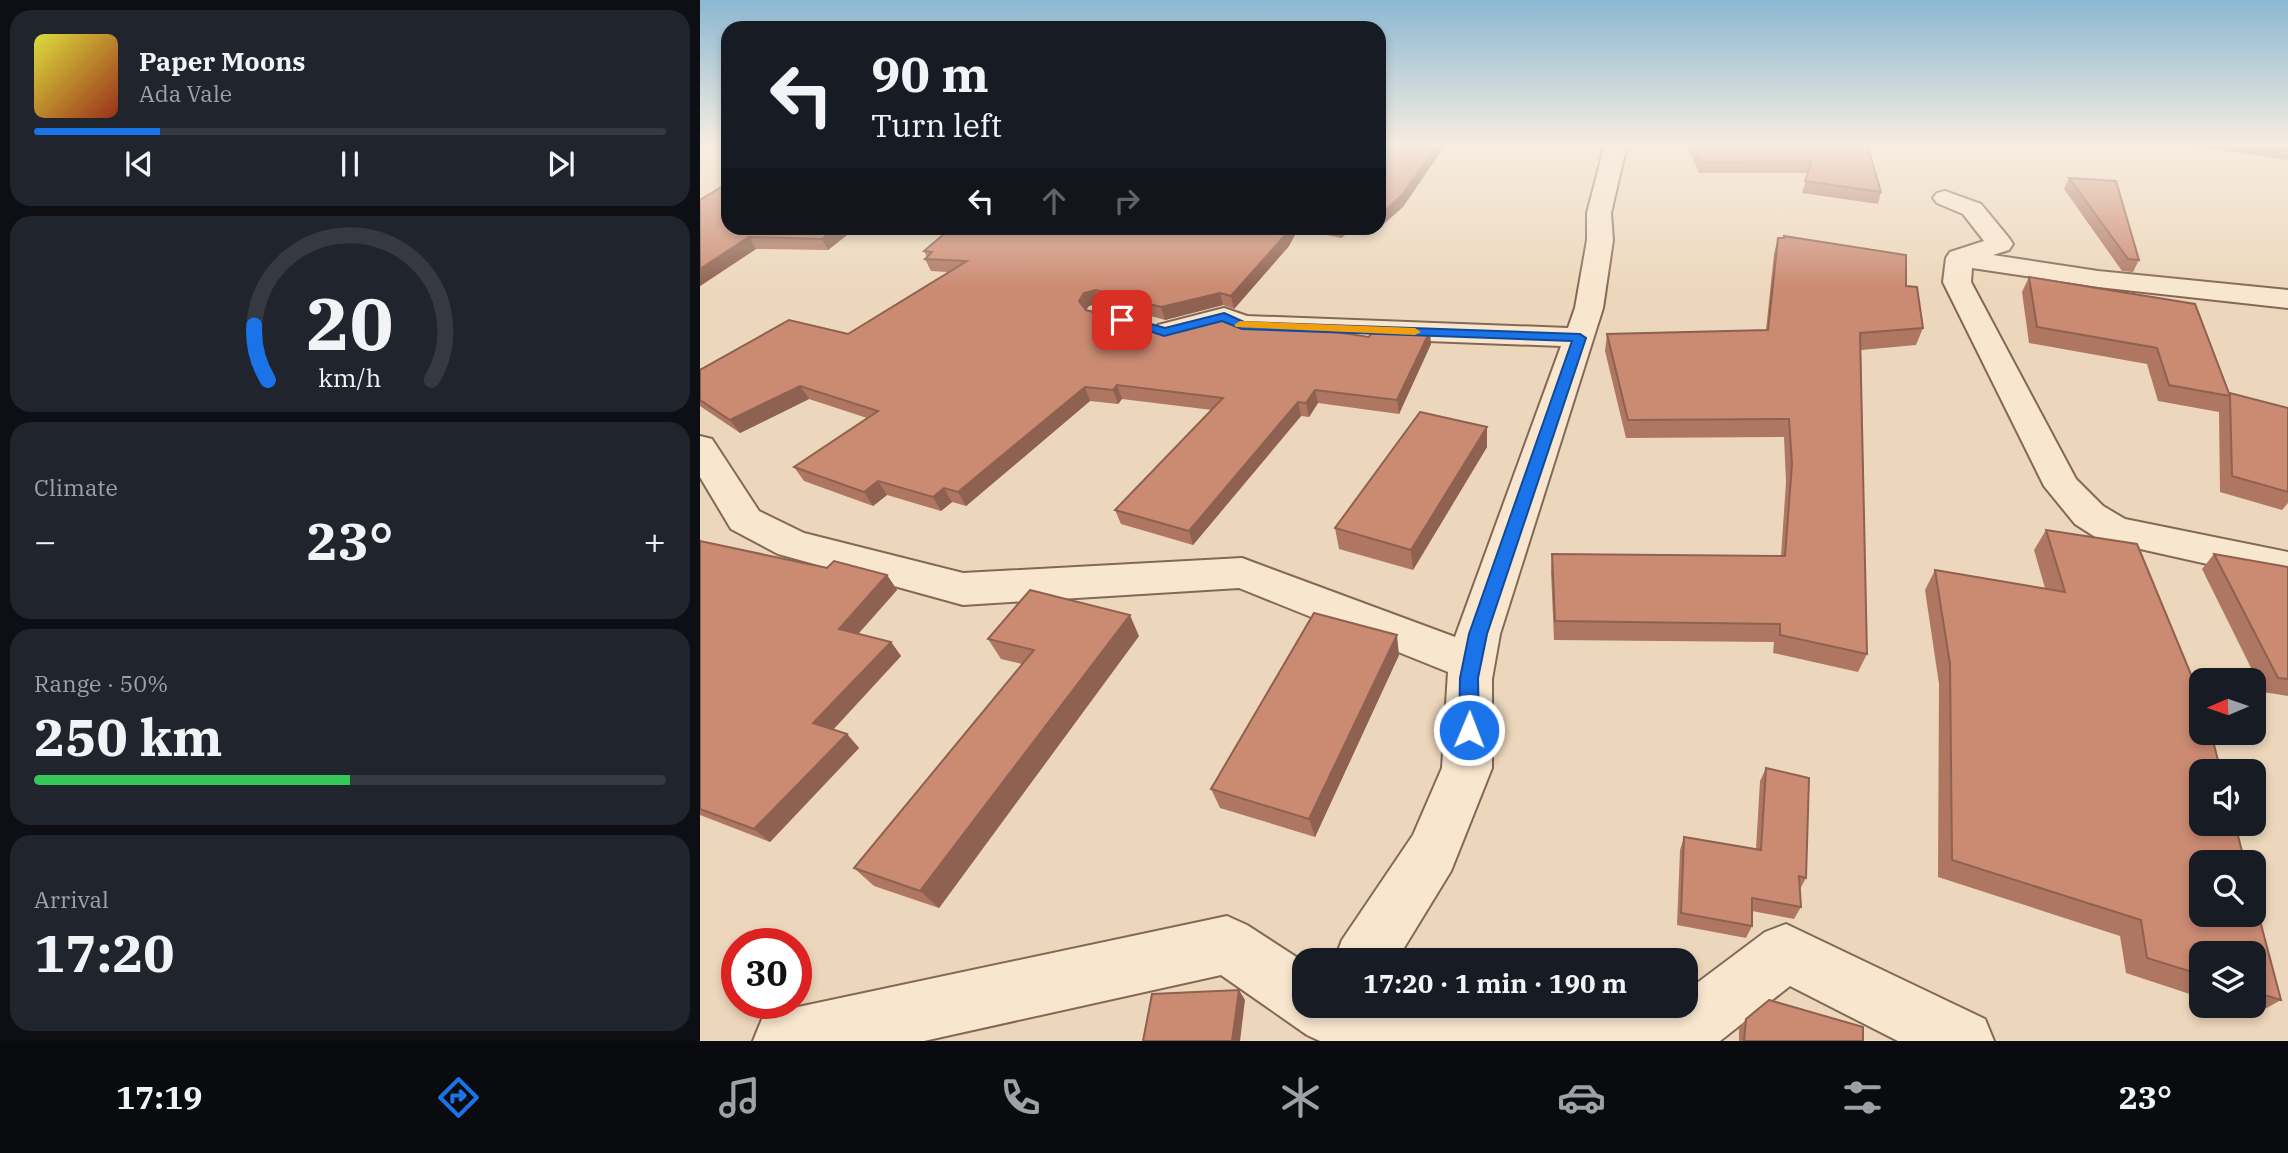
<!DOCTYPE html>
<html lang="en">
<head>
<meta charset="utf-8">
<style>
	:root { --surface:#171b24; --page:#20242c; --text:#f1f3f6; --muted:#9ea1a6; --line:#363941; --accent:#1a73e8 }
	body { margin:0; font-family:"IBM Plex Serif",serif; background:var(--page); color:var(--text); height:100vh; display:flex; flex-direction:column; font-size:26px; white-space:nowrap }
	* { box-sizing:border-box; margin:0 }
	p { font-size:23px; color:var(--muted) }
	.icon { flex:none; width:38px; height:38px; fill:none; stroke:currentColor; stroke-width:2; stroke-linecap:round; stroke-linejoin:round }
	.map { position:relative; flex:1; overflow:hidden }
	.panel { display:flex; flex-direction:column; gap:10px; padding:10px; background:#0d0f14; width:700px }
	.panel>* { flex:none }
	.banner { position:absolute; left:21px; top:21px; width:665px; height:214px; border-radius:21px; box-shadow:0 4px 10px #0003; background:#171b24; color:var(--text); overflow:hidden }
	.needle { width:46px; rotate:268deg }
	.buttons { position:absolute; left:1489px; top:668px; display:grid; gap:14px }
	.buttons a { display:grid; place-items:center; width:77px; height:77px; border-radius:14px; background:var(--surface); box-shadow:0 4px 10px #0003; font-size:35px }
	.speed { position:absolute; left:21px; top:928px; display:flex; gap:14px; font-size:35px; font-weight:700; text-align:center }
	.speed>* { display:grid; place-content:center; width:91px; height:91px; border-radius:50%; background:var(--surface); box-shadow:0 4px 10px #0003; line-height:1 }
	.speed .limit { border:10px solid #d22; background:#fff; color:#111 }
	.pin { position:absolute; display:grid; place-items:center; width:60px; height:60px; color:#fff; margin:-30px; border-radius:14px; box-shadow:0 4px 10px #0006 }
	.me { position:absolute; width:77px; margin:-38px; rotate:1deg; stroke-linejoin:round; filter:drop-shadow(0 0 5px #0008) }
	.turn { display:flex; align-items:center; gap:24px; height:147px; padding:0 35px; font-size:32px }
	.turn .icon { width:91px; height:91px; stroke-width:2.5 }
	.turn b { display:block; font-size:49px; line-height:60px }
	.lanes { display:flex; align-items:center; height:66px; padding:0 35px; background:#0003; justify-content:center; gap:35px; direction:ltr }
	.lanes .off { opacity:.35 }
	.big { font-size:52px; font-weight:700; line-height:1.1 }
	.panel .widget { flex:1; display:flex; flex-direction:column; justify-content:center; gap:10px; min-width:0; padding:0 24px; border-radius:21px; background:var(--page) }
	.panel .dial { align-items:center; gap:0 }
	.dial svg { height:182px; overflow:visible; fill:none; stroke:var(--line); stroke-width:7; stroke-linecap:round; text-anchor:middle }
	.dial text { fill:var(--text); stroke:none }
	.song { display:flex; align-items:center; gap:21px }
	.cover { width:84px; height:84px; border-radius:10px; background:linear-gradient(135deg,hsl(60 70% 55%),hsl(10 70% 35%)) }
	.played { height:7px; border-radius:4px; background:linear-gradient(90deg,var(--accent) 20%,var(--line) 20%) }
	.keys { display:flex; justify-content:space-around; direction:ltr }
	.heat { display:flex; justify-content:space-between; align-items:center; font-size:38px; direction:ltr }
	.charge { height:10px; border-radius:5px; background:linear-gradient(90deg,#34c759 50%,var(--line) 0) }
	.trip { position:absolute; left:592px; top:948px; width:406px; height:70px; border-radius:21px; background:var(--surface); box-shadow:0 4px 10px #0003; font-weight:700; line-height:70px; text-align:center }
	.tabs { display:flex; height:112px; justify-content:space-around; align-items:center; background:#090b0e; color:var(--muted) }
	.tabs .icon { width:49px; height:49px }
	.tabs .current { color:var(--accent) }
	.tabs b { font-size:32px; color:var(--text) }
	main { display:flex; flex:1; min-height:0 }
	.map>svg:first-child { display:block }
</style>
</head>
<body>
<main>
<section class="panel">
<div class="widget">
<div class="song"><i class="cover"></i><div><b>Paper Moons</b><p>Ada Vale</p></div></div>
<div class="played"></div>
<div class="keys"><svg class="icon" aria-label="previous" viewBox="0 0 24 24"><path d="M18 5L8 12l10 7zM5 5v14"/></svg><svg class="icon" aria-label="pause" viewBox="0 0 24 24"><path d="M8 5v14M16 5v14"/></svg><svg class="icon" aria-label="next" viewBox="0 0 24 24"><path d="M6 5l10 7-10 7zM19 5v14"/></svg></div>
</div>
<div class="widget dial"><svg viewBox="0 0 100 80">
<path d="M14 69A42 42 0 1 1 86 69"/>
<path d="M14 69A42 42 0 0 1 8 45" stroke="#1a73e8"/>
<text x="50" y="56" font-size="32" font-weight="700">20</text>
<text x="50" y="72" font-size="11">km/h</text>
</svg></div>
<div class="widget"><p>Climate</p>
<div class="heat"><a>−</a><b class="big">23°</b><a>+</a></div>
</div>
<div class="widget"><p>Range · 50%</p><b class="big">250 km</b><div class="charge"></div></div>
<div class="widget"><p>Arrival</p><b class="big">17:20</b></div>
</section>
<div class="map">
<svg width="1588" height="1041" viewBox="0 0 1588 1041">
	<rect width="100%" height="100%" fill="#edd7bc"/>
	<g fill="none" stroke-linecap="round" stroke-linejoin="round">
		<!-- minor casing -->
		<g stroke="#846856" stroke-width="4">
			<g id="minor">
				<polygon points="905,144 927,144 911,213 913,240 903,308 800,634 792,679 792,768 751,871 696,961 634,961 642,940 713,835 742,768 748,672 539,588 263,605 78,554 31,529 0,477 0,436 12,439 59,511 104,533 263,573 542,558 755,637 861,346 542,334 521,327 469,340 458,337 454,331 458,325 524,308 547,316 868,328 875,308 887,240 887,213"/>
				<polygon points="1245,191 1281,204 1309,238 1313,244 1309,250 1293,255 1398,271 1588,290 1588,308 1398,287 1272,268 1271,282 1376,479 1403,506 1425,519 1588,552 1588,582 1400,540 1375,524 1344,486 1243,282 1246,258 1250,252 1284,241 1263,214 1237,203 1233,198 1237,193"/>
				<polygon points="527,916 547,925 604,962 604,1006 985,1006 985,992 1065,932 1086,924 1285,1019 1294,1041 1198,1041 1090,986 1020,1041 620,1041 607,1035 521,975 224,1041 53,1041 62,1019 84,1010"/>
			</g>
		</g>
		<!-- minor -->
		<use href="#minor" fill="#f8e6cf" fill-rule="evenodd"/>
	</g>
	<!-- wall -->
	<g fill="#af7762">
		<polygon points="986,144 1167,144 1181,192 1178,204 1102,193 1108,173 999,173"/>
		<polygon points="1478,144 1588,144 1588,160"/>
		<polygon points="1369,178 1439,260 1433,272 1422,271 1364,189"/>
		<polygon points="0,200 28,228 156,228 128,250 56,249 0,286"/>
		<polygon points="703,207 677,230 664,228 679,228"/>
		<polygon points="251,228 654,228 641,238 598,229 589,246 534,309 523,305 465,320 400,302 389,306 386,310 459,330 539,324 731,344 699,414 618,403 609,417 601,416 493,545 421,524 415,510 512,410 422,399 418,404 390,401 266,506 252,502 241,511 187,495 173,506 104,481 94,467 167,418 109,399 40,433 0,406 0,370 148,334 248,272 231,271 225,259 227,257 224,251"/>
		<polygon points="1078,238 1206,286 1223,328 1216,345 1161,350 1167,654 1158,672 1073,653 1074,642 854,640 851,572 852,554 1081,556 1086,482 1084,437 926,438 905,351 907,334 1066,330 1074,254"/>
		<polygon points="1329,277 1495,304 1530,394 1588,408 1588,503 1582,510 1520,492 1519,412 1458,401 1447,364 1329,343 1322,292"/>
		<polygon points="787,427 787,447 713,570 639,549 635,528"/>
		<polygon points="1346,530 1581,1000 1554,1015 1527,1006 1554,1006 1554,954 1502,954 1502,998 1426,973 1420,936 1238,877 1239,684 1225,590 1235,570 1345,588 1334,550"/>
		<polygon points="0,541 127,568 187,575 197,590 158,634 191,642 201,656 133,730 147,734 159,748 70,842 0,815"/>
		<polygon points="1514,554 1588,567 1588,696 1563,692 1502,569"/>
		<polygon points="439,636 239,908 174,886 154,868 322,664 301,659 288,639"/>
		<polygon points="699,655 615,837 520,808 511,789"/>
		<polygon points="1066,768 1106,878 1100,889 1101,907 1094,919 1052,911 1052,926 1046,938 977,925 980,850 984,837 1056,849 1060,781"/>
		<polygon points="1046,1019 1163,1041 1039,1041 1039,1029"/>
	</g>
	<!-- shaded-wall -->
	<g fill="#8e6150">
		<polygon points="738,144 746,144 703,207 677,230 677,228 679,228 679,216"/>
		<polygon points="136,228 156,228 128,250 122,239"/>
		<polygon points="590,228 598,228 598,229 589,246 534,309 531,296"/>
		<polygon points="640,228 654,228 641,238"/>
		<polygon points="49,237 56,249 0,286 0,269"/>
		<polygon points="396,290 400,302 389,306 383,314 379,301 384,293"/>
		<polygon points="520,293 523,305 465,320 461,307"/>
		<polygon points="730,331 731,344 699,414 697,400"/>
		<polygon points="417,385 422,399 418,404 413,390"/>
		<polygon points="100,386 109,399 40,433 30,420"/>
		<polygon points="385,387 390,401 266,506 258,492"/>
		<polygon points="615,390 618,403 609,417 606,403"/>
		<polygon points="598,402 601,416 493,545 489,531"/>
		<polygon points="787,427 787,447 713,570 711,550"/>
		<polygon points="178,481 187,495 173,506 164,492"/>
		<polygon points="244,488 252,502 241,511 233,497"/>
		<polygon points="187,575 197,590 150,643 139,629"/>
		<polygon points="430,615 439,636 239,908 220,891"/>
		<polygon points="697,635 699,655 615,837 609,819"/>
		<polygon points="191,642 201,656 126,737 113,723"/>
		<polygon points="147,734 159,748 70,842 54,829"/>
		<polygon points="539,990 545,1000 540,1041 532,1041"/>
	</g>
	<!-- building -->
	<g fill="#cb8a72" stroke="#8e6150" stroke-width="2">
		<polygon points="679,144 738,144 702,195 679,216"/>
		<polygon points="993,144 1167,144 1181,192 1105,181 1112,161 1001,162"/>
		<polygon points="1558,144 1588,144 1588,148"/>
		<polygon points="1369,178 1416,181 1439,260 1428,259"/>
		<polygon points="28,183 28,228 136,228 122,239 49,237 0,269 0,200"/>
		<polygon points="251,228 590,228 587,233 531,296 520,293 461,307 396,290 384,293 379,301 386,310 459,330 518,317 539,324 588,325 669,337 674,328 730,331 697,400 615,390 606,403 598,402 489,531 415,510 523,398 417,385 413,390 385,387 258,492 244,488 233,497 178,481 164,492 94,467 178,411 100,386 30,420 0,400 0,370 89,320 148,334 267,261 225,259 232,252 224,251"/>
		<polygon points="1084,236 1206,255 1206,286 1217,287 1223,328 1160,333 1167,654 1080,635 1080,624 855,621 852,554 1085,556 1092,464 1089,419 928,420 907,334 1068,330 1078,238 1084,238"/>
		<polygon points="1329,277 1495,304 1530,396 1530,393 1588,408 1588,492 1532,476 1530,396 1469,385 1457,348 1337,327"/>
		<polygon points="720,412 787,427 711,550 635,528"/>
		<polygon points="1346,530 1437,544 1502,701 1502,733 1511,733 1521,772 1502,772 1502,824 1535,824 1545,863 1502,863 1502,915 1554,915 1554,898 1581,1000 1554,992 1554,954 1502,954 1502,975 1447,958 1441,920 1252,860 1250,664 1235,570 1365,592"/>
		<polygon points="0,541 127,568 134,561 187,575 139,629 191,642 113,723 147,734 54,829 0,809"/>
		<polygon points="1514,554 1588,567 1588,679 1578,678"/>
		<polygon points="330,590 430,615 220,891 154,868 334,650 288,639"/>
		<polygon points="614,613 697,635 609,819 511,789"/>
		<polygon points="1066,768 1109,778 1106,878 1099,876 1101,907 1052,898 1052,926 981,913 984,837 1061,850"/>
		<polygon points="539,990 532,1041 443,1041 452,994"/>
		<polygon points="1069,1000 1163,1027 1163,1041 1044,1041 1046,1019"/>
	</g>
	<!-- sky -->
	<linearGradient id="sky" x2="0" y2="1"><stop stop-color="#8bb8d2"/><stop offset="0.5" stop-color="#f7ede1"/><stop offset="1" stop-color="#f7ede1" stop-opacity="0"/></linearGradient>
	<rect width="1588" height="289" fill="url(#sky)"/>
	<!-- route -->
	<polygon fill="#1a73e8" stroke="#114b97" stroke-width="2" points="524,313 544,322 880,334 886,338 787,634 778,678 779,730 776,737 769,739 762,737 759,730 760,678 769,634 872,341 542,329 522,321 464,336 416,320 422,316 465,328"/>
	<!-- slow -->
	<polygon fill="#f59e0b" points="540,321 715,328 721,332 715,335 536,327 534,325"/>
</svg>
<div class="buttons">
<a><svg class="needle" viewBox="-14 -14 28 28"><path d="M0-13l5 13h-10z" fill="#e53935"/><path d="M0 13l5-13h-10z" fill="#9ea1a6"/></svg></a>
<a><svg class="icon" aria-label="sound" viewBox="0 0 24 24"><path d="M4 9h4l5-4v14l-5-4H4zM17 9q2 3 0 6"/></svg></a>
<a><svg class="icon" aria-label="search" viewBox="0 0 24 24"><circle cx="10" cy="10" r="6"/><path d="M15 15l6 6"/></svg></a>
<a><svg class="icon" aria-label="layers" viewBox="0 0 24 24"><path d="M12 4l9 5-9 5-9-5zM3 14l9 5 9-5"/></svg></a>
</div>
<div class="speed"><div class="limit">30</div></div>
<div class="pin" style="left:422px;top:320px;background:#d93025"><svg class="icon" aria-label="arrive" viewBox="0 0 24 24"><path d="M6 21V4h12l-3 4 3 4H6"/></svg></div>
<svg class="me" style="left:769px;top:730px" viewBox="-20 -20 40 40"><circle r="17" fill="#1a73e8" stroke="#fff" stroke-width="3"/><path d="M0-11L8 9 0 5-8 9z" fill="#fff"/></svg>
<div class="trip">17:20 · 1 min · 190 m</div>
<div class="banner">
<div class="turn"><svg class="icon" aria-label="left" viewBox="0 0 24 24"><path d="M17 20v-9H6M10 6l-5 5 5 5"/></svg><div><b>90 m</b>Turn left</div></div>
<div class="lanes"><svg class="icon" aria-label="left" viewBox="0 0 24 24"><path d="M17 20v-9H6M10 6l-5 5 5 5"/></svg><svg class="icon off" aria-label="ahead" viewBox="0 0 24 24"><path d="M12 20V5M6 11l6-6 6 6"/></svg><svg class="icon off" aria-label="right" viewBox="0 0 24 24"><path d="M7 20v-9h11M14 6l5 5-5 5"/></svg></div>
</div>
</div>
</main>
<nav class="tabs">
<b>17:19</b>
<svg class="icon current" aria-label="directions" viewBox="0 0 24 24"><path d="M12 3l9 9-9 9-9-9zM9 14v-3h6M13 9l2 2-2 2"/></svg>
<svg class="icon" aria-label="music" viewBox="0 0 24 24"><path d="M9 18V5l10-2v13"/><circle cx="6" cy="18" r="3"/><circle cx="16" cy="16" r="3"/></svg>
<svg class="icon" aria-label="phone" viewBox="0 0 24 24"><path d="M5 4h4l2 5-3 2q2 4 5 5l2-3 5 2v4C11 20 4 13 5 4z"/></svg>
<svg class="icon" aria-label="climate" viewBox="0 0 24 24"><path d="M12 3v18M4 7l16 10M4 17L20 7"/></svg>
<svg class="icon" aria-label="car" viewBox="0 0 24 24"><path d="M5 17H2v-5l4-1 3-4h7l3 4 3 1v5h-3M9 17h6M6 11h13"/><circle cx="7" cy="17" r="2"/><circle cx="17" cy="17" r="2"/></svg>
<svg class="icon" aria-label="filters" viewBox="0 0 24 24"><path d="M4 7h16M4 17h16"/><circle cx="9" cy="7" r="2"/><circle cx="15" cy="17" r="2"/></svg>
<b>23°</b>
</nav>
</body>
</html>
